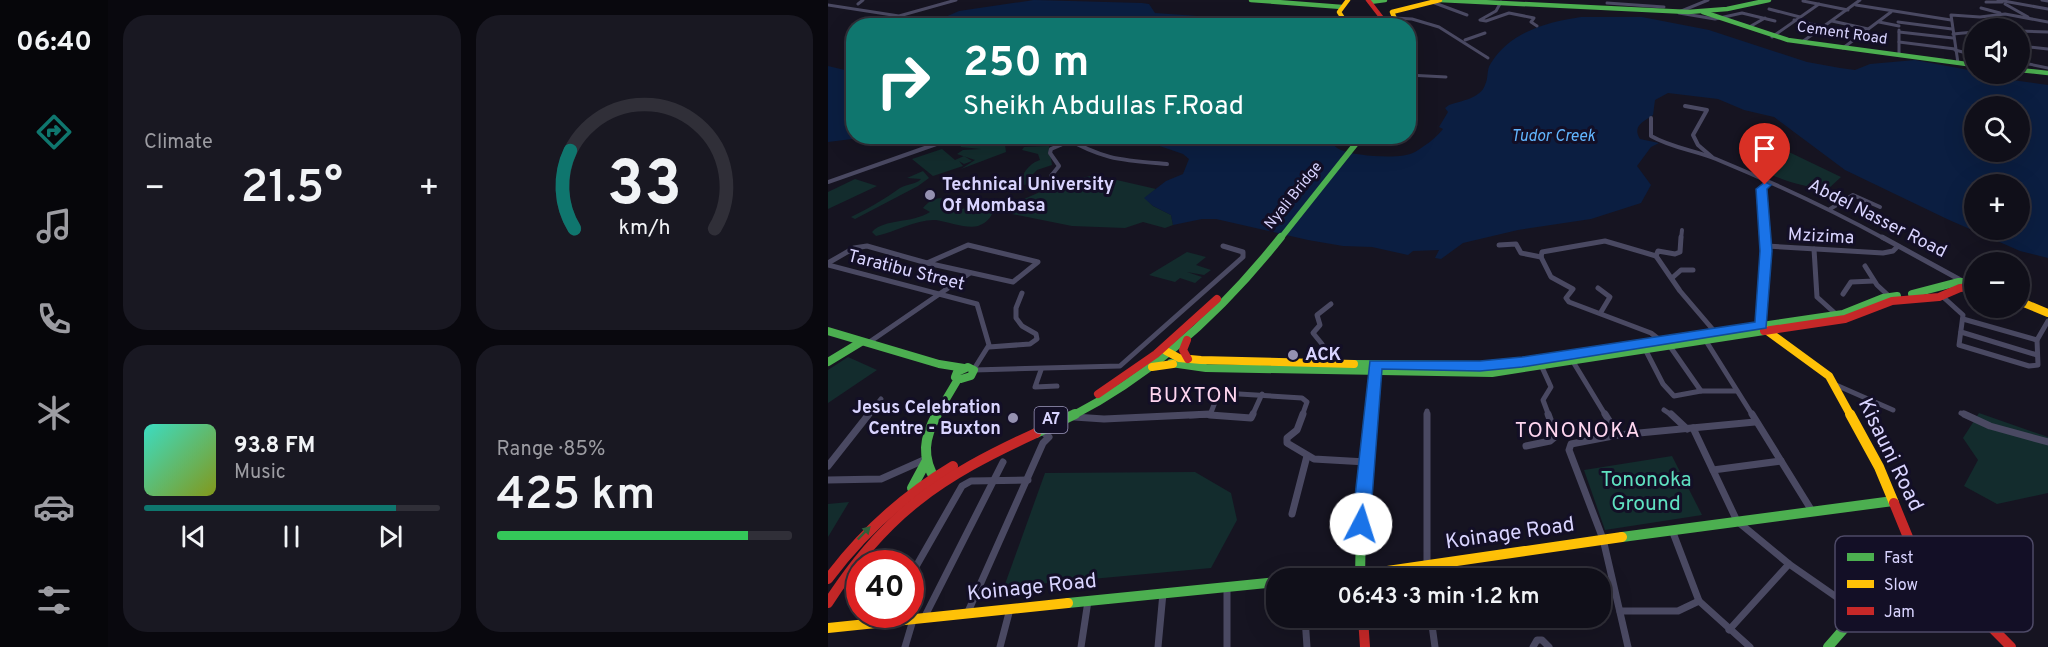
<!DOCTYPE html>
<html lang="en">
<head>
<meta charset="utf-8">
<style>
	:root { --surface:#100f19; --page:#191822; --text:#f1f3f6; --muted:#9c9ca2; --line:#302f38; --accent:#0f766e }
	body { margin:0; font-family:Overpass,sans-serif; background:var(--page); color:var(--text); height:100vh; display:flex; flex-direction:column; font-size:22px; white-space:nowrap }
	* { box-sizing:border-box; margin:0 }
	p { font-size:20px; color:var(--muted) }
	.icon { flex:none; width:33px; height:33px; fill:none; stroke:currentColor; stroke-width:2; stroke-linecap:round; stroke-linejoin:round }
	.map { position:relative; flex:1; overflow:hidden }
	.side { display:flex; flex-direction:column; gap:15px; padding:15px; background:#09080e; width:720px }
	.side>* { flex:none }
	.banner { position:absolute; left:18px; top:18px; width:570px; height:126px; border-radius:24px; box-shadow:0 6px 24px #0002,0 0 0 2px var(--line); background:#0f766e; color:#fff; overflow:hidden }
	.tools { position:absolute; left:1136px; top:18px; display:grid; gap:12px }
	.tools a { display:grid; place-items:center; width:66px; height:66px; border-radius:50%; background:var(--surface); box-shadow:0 6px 24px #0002,0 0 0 2px var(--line); font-size:30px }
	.speed { position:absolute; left:18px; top:550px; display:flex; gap:12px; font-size:30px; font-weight:700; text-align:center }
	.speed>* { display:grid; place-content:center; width:78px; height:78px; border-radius:50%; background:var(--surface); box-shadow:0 6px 24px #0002,0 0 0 2px var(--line); line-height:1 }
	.speed .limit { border:9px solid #d22; background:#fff; color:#111 }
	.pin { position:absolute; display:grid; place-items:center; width:51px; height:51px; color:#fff; margin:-62px -26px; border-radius:50% 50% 50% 0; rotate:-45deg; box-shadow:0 0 6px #0007 }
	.pin .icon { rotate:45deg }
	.me { position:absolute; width:66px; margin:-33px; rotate:5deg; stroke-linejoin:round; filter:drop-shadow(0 0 4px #0008) }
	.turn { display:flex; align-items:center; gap:21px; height:126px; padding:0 18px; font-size:27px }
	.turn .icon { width:78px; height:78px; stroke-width:2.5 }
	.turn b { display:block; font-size:42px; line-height:51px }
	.big { font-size:45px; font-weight:600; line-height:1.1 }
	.side .tile { flex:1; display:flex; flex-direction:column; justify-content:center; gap:9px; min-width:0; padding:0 21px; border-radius:24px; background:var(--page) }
	.side .dial { align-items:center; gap:0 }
	.dial svg { height:156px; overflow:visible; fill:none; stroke:var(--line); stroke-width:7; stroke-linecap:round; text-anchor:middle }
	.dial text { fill:var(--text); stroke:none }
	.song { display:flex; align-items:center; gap:18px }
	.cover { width:72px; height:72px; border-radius:9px; background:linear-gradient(135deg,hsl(170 70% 55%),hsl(70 70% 35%)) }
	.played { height:6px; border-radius:3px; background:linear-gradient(90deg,var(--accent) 85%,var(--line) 85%) }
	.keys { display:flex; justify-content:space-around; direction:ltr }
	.heat { display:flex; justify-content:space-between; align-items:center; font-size:33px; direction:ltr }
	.charge { height:9px; border-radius:4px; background:linear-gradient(90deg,#34c759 85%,var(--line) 0) }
	.side .tiles { flex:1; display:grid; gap:15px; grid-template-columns:repeat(2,1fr) }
	.trip { position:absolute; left:438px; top:568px; width:345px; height:60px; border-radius:24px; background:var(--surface); box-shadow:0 6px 24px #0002,0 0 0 2px var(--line); font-weight:600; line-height:60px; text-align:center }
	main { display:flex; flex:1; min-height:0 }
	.tabs { display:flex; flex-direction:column; width:108px; justify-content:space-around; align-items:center; background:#06060a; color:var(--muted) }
	.tabs .icon { width:42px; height:42px }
	.tabs .active { color:var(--accent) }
	.tabs b { font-size:27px; color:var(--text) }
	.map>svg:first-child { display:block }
</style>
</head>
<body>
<main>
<nav class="tabs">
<b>06:40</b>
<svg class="icon active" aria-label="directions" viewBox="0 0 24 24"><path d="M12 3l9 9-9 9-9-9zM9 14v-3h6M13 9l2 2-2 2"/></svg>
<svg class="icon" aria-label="music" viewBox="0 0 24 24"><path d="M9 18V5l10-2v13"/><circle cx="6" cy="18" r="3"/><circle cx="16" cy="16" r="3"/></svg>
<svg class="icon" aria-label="phone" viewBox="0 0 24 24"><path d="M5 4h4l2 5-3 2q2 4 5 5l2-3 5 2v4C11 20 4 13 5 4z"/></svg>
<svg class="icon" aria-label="climate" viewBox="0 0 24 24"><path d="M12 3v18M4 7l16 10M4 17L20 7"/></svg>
<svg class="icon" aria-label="car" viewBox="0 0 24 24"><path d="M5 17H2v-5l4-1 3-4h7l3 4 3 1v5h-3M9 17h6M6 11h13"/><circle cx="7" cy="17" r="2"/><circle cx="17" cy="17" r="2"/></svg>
<svg class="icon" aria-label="filters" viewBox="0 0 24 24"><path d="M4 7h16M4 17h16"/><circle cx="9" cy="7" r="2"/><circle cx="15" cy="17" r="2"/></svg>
</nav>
<section class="side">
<div class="tiles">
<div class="tile"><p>Climate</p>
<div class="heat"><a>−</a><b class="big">21.5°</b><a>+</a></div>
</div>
<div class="tile dial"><svg viewBox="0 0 100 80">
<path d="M14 69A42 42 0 1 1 86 69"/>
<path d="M14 69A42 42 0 0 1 12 29" stroke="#0f766e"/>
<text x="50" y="56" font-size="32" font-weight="700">33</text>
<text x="50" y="72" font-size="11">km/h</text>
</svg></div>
<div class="tile">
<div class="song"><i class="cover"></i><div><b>93.8 FM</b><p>Music</p></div></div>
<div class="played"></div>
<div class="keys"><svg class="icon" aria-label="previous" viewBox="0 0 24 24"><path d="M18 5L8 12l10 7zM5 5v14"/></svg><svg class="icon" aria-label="pause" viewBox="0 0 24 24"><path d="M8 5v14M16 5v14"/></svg><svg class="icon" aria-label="next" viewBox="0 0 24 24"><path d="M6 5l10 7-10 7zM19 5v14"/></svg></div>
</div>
<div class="tile"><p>Range · 85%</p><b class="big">425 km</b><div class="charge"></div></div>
</div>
</section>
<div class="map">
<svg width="1220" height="647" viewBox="0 0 1220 647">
	<rect width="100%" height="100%" fill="#161421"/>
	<!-- green -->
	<g fill="#132c2d">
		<polygon points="133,138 140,138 145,143 177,145 178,152 133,169 147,160 129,154 135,150 153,149 133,147"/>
		<path d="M923 145 963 153 1013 177 999 190C969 185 941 178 916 158Z"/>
		<path d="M221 146 224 165 209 170 204 175 210 179 185 190 178 188 180 184 195 176C197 169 205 162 212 160L210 154 194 150 196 147Z"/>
		<polygon points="114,149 127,160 136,156 144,161 136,164 131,161 135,166 105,176 84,159"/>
		<path d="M95 171 101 178 90 186 27 219 23 217C40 209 58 198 72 188 77 185 86 184 91 181L93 179 79 178Z"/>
		<path d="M267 175 328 189 317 198 325 206 343 215 345 225 337 228 315 222 297 228 244 226 174 212 164 214C162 219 156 224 150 226 139 229 120 222 108 220 89 219 67 232 48 236L44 232C57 218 83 224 102 212L95 208C104 197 112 197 125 200L120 206 134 209 161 201 171 207 187 203 235 182Z"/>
		<polygon points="27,179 49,186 0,209 0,192"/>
		<polygon points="359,252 378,257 368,265 383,270 376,275 359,272 374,277 367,283 352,278 347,282 321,275"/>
		<polygon points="20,357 49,370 0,403 0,370"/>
		<polygon points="1151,413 1220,437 1220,493 1169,504 1136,486 1150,460 1135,438"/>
		<polygon points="844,456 874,515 777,530 756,470"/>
		<polygon points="367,472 403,493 409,520 383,568 176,587 217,473"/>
		<polygon points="21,502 0,537 0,504"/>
	</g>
	<!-- water -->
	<g fill="#0b1e41" fill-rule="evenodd">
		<polygon points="206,0 314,3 321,4 327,13 412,19 418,25 99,25 131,11"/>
		<path d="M753 17H814L881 30 979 62 1012 68 1027 70 1042 64 1087 60 1146 71V74H1177V79L1220 85V258L1192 251 1119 219 1017 170 946 117 916 110 890 99 840 93 827 100 825 115C815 122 804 126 812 139L831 143 823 147 809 166 823 185 813 203 763 219 690 230 635 243 613 259 607 258 611 250 585 251 580 255 544 247 515 246 480 240 388 219H374L345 225 343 215 325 206 316 198 338 181 355 174 361 159 355 154 323 143 324 137H500C503 142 507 148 513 150 527 156 574 160 587 152 598 145 607 139 615 129L611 127 620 112 617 108 621 105C633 101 653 98 657 85 661 77 658 70 663 63 682 32 719 22 753 17ZM1146 106H1191V152H1146ZM1146 184H1191V230H1146Z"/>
		<polygon points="0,66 25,72 26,136 88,137 52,144 24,139 0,142"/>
	</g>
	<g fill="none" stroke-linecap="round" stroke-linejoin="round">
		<!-- street-far3 -->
		<g stroke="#4a4962" stroke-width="3">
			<polyline points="1170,0 1220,9"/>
			<polyline points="1214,0 1220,1"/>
			<polyline points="975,1 1020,10"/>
			<polyline points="604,2 639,15"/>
			<polyline points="673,2 668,11 652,20 658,21 681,13 706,18 703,22 709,26"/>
			<polyline points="1158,2 1174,2"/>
			<polyline points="779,3 836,7"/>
			<polyline points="30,4 35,0"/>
			<polyline points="1177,4 1200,17"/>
			<polyline points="0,5 71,16 128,0"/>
			<polyline points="1028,5 1123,20"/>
			<polyline points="1153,8 1172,13"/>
			<polyline points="941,9 972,17"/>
			<polyline points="851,12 880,0"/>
			<polyline points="851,13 887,19 914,13 947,21"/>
			<polyline points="567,18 584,19 611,27 660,58"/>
			<polyline points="966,20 996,27"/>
			<polyline points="1004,21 1040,29"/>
			<polyline points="1051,22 1071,26"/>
			<polyline points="1070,22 1124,29"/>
			<polyline points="1183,24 1183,28"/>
			<polyline points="923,26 937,18"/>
			<polyline points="1071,30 1071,55"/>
			<polyline points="1191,31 1220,32"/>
			<polyline points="1071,32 1125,38"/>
			<polyline points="1125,34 1146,32"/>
			<polyline points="944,37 991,4"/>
			<polyline points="637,40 657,33"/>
			<polyline points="974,42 1032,0"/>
			<polyline points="1071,42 1127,49"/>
			<polyline points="1191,46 1220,49"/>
			<polyline points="1015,48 1063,12"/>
			<polyline points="1127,50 1146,55"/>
			<polyline points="1130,63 1123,15 1152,17 1177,14 1220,22"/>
			<polyline points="1196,63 1220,68"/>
			<polyline points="580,75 618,77"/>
		</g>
		<!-- street-far2 -->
		<g stroke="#4a4962" stroke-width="4">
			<polyline points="857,106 879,110 865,135 870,145 884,157"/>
			<path d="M823 118V136C844 148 866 150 888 159 946 183 1002 209 1057 239"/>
			<path d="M234 136C276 160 292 160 339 164"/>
			<polyline points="192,141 204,136"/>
			<polyline points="223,176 231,166 222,153 223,149 253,136"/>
			<polyline points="0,182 131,136"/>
			<polyline points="1002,209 1025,195 1052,207"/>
			<polyline points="853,239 854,230"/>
			<polyline points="937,239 933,189 941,183"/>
		</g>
		<!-- street-far1 -->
		<g stroke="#4a4962" stroke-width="5">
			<polyline points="853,237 852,252 847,254 830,251 828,256 852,291 887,332"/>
			<polyline points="1054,237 1138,283"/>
			<polygon points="140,245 210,262 185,282 99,263"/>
			<polyline points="671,245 688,244 693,253 713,257"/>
			<polyline points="938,246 1055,253 1065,251 1069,247"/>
			<polyline points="986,249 989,297 1009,315"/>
			<polyline points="713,257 723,277 745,289 738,298 741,302 823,333 832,340"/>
			<polyline points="713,257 714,252 777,241 828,256"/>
			<polyline points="0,263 26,248 39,246 99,263"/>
			<polyline points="0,265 149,304 161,345 146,369"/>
			<polyline points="1037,266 1049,285 1062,297"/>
			<polyline points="844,278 853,270 865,270"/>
			<polyline points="770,288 782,297 773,312"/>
			<polyline points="1015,294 1023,282 1046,281"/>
			<polyline points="1114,296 1135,315 1131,345 1201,366 1210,365 1209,340 1220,321"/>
			<polyline points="1135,319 1209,340"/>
			<polyline points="933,325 937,237"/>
			<polyline points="1133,332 1209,355"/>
			<polyline points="878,341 925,416"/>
			<polyline points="40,343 142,273"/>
			<polyline points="161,347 202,344 209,339 208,334 194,326 188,318 188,308 194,293"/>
			<polyline points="817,349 835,384 846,396 873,391 841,345"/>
			<polyline points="744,360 778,416"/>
			<polyline points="499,363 494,344 485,333 492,325 489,315 503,304"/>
			<polyline points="713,365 723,387 715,400 721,416"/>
			<polyline points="146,370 292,366 415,257 415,252 395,246"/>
			<polyline points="213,370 207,387 229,386"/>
			<polyline points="1008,385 1065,410"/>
			<polyline points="873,391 909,391"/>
			<polyline points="836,410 845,416"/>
			<polyline points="1133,413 1139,416"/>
			<polyline points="382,415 392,416"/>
			<polyline points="40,416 53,399"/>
			<polyline points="362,416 382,415 389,397 395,393 474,398 479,402 474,416"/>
			<polyline points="424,416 434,394"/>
			<polyline points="599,416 599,411"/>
		</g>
		<!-- street -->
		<g stroke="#4a4962" stroke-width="7">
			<polyline points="475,414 469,430 459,438 459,443 486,459 538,462"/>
			<polyline points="599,414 599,579"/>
			<polyline points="777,414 790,435 743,444 741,450 775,539 800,647"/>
			<polyline points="843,414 859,429"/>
			<polyline points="924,414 984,511"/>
			<polyline points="1136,414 1162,426 1220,442"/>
			<polyline points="382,415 423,418 425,414"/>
			<polyline points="246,417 276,419 382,414"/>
			<polyline points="865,428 909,521 961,564 1030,612"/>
			<polyline points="790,435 927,422"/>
			<polyline points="698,446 722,441 728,436 720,414"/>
			<polyline points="0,466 41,414"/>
			<polyline points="885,470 953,461"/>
			<polyline points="0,480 53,479 98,459"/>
			<polyline points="464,514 479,456"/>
			<polyline points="844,530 871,601 922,647"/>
			<polyline points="82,577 134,486 143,481 200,480"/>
			<polyline points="399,586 399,647"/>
			<polyline points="792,611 850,611 871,601"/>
			<polyline points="139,614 215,443 221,437 214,431"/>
			<polyline points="96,618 175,462"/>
			<polyline points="477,618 479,647"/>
			<polyline points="603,618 607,647"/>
			<polyline points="901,630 961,564"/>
			<polyline points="77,647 85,620"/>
			<polyline points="172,647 182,609"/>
			<polyline points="253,647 260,601"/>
			<polyline points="330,647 335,593"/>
			<polyline points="705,647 709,640 714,640 721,647"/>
		</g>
		<!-- fast-far3 -->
		<g stroke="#4caf50" stroke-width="4.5">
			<polyline points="423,0 514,7"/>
			<polyline points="612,0 860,12 899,9 941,0"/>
			<polyline points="542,2 557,0"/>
			<polyline points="875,12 960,40 1146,65"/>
			<polyline points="1191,70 1220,73"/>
		</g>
		<!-- fast-far2 -->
		<polyline stroke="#4caf50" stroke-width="6" points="452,239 534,136"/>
		<!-- fast-far1 -->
		<g stroke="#4caf50" stroke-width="8">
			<polyline points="1084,294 1130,282 1145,282"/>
			<polyline points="0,331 111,364 136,368"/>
			<polyline points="0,362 33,342"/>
			<polyline points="343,363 378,368 664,373 936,331"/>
			<polyline points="526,364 668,365 1015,314 1055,298 1069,296"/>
			<polygon points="140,367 146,370 143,376 133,379 127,377 129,372"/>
			<polyline points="108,416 130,379"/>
			<path d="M244 416C328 373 395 310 453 237"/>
			<polyline points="543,416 547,368"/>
		</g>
		<!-- fast -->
		<g stroke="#4caf50" stroke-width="10">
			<polyline points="208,433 247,414"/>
			<path d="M108 481C93 457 96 438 109 414"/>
			<polyline points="84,488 98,462"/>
			<polyline points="794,537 1065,501"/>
			<polyline points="532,578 533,524 543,414"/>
			<polyline points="240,603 448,582"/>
			<polyline points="1000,647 1076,560 1089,554"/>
		</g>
		<!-- slow-far3 -->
		<g stroke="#ffc107" stroke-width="4.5">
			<polyline points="520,0 511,12 520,26"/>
			<polyline points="570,26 564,12 612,0"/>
		</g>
		<!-- slow-far2 -->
		<polyline stroke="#ffc107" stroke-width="6" points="520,136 539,139 548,136"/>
		<!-- slow-far1 -->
		<g stroke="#ffc107" stroke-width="8">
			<polyline points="1191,301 1220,313"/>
			<polyline points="938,330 1001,376 1023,416"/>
			<polyline points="338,351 351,358 373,360 526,364"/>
			<polyline points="324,367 345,364"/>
		</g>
		<!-- slow -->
		<g stroke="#ffc107" stroke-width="10">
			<polyline points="1022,414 1051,467 1066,503"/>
			<polyline points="483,579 532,575 794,537"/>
			<polyline points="0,628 240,603"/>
		</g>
		<!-- jam-far2 -->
		<polyline stroke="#c62828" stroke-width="4.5" points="540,0 560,26"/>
		<!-- jam-far1 -->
		<g stroke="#c62828" stroke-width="8">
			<polyline points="936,331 1017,319 1064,301 1111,297 1132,288 1146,287"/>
			<polyline points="359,340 355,350 360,359"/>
			<polyline points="270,394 328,354 389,299"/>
		</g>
		<!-- jam -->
		<g stroke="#c62828" stroke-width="10">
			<polyline points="1066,503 1084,547 1183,647"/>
			<path d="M0 579C35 532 75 496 125 466"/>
			<path d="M0 603C58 513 112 477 208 433"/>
			<polyline points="535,618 537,647"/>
		</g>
	</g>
	<!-- one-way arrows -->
	<defs><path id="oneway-solid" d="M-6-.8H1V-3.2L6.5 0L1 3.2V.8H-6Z" transform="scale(1.5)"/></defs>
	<use fill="#305f3b" href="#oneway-solid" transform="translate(36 533) rotate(-46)"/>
	<!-- route -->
	<polygon fill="#1a73e8" stroke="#114b97" stroke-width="1.5" points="937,182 943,185 939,189 944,251 938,328 694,367 652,371 554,369 542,524 539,529 526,529 524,524 542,361 652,361 694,357 927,322 932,251 928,189"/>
	<!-- markers -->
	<g fill="#9591b1" stroke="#130f26" stroke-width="2">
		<circle cx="102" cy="195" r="6"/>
		<circle cx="465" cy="355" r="6"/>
		<circle cx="185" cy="418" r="6"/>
	</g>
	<g text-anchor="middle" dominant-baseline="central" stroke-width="6" stroke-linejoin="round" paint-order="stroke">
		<!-- far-street labels -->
		<g font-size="15" fill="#d9d4ff" stroke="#130f26">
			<text transform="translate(1014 34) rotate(8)">Cement Road</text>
			<text transform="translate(466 196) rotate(-51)">Nyali Bridge</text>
		</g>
		<!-- far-water labels -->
		<g font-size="16" font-style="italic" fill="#62b6ff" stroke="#130f26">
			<text x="725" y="137">Tudor Creek</text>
		</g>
		<!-- shield labels -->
		<rect fill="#130f26" stroke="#9e99be" stroke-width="1.5" x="206.5" y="407" width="33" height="26" rx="4.5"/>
		<g font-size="16" font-weight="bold" fill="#d9d4ff">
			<text x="223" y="420">A7</text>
		</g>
		<!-- poi labels -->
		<g font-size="18" font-weight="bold" fill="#d9d4ff" stroke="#130f26" text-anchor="start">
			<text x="114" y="185">Technical University<tspan x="114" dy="21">Of Mombasa</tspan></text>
			<text x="477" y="355">ACK</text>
			<text x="173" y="408" text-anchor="end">Jesus Celebration<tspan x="173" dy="21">Centre - Buxton</tspan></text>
		</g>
		<!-- street labels -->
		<g font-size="18" fill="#d9d4ff" stroke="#130f26">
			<text transform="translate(1049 219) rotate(27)">Abdel Nasser Road</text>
			<text transform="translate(993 237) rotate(3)">Mzizima</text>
			<text transform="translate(78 271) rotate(14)">Taratibu Street</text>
		</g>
		<!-- quarter labels -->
		<g font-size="21" letter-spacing="1.5" fill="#ffd6f0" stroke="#130f26">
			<text x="366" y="396">BUXTON</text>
			<text x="750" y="431">TONONOKA</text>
		</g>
		<!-- near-street labels -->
		<g font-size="21" fill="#d9d4ff" stroke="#130f26">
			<text transform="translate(1062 455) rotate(64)">Kisauni Road</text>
			<text transform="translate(682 534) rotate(-8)">Koinage Road</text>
			<text transform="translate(204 588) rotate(-6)">Koinage Road</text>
		</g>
		<!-- near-park labels -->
		<g font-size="21" fill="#5fe0c0" stroke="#130f26">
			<text x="818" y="480">Tononoka<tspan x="818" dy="24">Ground</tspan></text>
		</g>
	</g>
	<!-- legend -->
	<rect x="1007" y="536" width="198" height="96" rx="9" fill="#130f26" stroke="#4e4a67" stroke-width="1.5"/>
	<rect x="1019" y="553" width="27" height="8" fill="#4caf50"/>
	<rect x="1019" y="580" width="27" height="8" fill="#ffc107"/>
	<rect x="1019" y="607" width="27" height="8" fill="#c62828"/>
	<g font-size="16" fill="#d9d4ff">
		<text x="1056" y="563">Fast</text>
		<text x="1056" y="590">Slow</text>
		<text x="1056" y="617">Jam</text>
	</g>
</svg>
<div class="tools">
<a><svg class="icon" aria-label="sound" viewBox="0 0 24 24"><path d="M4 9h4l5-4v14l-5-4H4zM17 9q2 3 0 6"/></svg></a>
<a><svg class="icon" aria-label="search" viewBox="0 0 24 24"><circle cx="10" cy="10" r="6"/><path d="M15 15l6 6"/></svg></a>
<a>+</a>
<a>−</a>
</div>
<div class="speed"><div class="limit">40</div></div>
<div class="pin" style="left:937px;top:185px;background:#d93025"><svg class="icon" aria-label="arrive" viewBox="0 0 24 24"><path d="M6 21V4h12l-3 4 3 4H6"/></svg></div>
<svg class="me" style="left:533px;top:524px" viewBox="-20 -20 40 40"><circle r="19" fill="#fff"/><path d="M0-13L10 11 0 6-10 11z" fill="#1a73e8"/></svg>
<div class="trip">06:43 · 3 min · 1.2 km</div>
<div class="banner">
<div class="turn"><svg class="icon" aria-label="right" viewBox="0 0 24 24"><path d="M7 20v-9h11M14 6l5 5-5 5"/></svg><div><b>250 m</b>Sheikh Abdullas F.Road</div></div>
</div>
</div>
</main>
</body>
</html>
